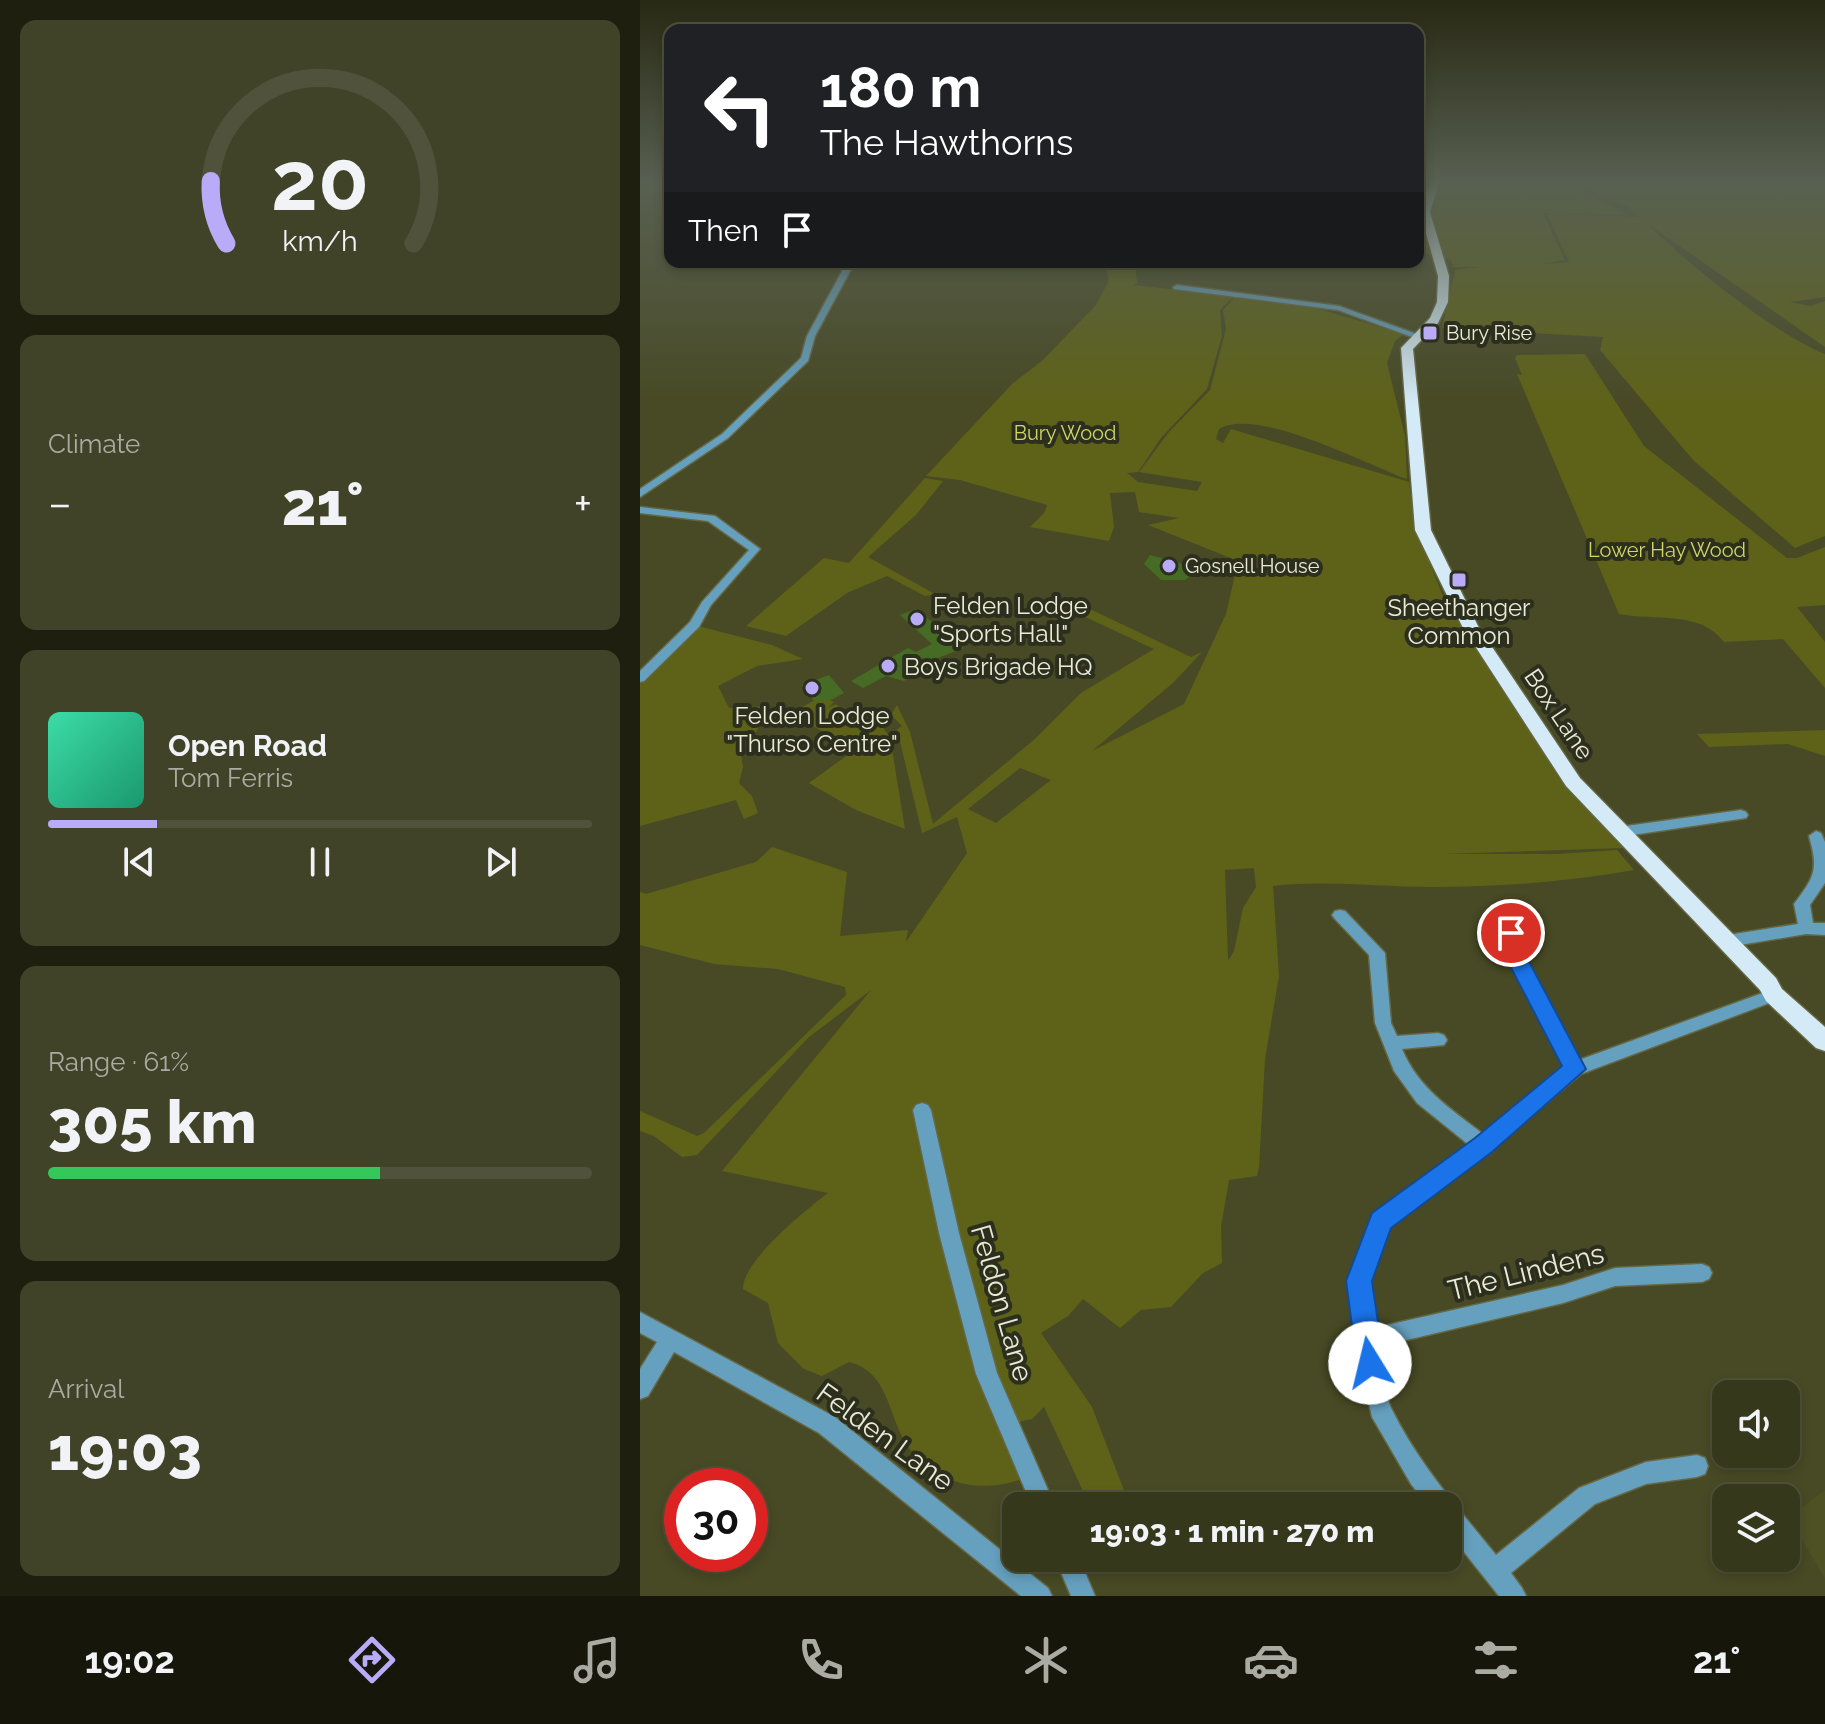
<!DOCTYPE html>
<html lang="en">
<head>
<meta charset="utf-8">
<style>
	:root { --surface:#36381c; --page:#414329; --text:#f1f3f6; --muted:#aaaca3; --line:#50523b; --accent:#b9abf7 }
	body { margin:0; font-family:Raleway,sans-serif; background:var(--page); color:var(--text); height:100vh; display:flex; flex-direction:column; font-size:30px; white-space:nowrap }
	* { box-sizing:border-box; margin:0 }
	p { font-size:26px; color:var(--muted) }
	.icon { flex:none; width:44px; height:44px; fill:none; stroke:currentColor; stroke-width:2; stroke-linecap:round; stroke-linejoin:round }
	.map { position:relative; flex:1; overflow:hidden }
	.drawer { display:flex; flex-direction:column; gap:20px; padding:20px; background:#1e1f0f; width:640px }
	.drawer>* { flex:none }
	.top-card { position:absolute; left:24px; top:24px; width:760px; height:244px; border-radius:16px; box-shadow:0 4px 12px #0003,0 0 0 2px var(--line); background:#202124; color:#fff; overflow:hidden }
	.tools { position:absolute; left:1072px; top:1380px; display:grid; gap:16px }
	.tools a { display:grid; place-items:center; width:88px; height:88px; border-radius:16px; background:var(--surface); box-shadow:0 4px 12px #0003,0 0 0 2px var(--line); font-size:40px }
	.speed { position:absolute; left:24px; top:1468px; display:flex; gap:16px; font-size:40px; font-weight:700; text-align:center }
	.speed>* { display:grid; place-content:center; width:104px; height:104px; border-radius:50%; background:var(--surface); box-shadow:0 4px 12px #0003,0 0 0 2px var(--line); line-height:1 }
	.speed .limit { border:12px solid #d22; background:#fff; color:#111 }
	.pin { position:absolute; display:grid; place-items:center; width:68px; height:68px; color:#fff; margin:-34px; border:4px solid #fff; border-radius:50%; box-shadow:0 2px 8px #0007 }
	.me { position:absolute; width:88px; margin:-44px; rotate:351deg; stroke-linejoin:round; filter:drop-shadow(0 0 6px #0008) }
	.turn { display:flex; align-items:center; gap:28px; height:168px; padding:0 24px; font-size:36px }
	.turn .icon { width:104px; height:104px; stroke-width:2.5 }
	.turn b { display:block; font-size:56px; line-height:68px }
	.then { display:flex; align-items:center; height:76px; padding:0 24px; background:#0003; gap:16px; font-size:30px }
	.big { font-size:60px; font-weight:800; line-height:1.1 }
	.drawer .widget { flex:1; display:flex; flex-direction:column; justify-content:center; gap:12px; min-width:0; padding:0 28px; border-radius:16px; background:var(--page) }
	.drawer .dial { align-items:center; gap:0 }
	.dial svg { height:208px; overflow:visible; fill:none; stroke:var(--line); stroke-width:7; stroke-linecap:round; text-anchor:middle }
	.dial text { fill:var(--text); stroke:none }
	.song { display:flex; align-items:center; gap:24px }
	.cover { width:96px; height:96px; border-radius:12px; background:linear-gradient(135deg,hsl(160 70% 55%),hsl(160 70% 35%)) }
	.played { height:8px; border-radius:4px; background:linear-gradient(90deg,var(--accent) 20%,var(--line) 20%) }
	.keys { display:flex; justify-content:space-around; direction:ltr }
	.heat { display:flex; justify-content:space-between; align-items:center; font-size:44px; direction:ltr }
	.charge { height:12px; border-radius:6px; background:linear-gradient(90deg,#34c759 61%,var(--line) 0) }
	.trip { position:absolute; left:362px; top:1492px; width:460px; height:80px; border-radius:16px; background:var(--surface); box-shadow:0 4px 12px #0003,0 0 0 2px var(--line); font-weight:800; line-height:80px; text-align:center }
	.menu { display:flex; height:128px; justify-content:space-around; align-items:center; background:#16160b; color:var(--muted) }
	.menu .icon { width:56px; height:56px }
	.menu .selected { color:var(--accent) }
	.menu b { font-size:36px; color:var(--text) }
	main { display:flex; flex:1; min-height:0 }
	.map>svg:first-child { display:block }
</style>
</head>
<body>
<main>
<section class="drawer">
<div class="widget dial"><svg viewBox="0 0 100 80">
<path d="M14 69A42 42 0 1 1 86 69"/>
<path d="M14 69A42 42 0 0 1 8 45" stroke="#b9abf7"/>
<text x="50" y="56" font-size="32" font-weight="700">20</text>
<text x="50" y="72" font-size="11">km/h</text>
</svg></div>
<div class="widget"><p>Climate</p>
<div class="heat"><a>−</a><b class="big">21°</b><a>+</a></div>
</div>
<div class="widget">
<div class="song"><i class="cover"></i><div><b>Open Road</b><p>Tom Ferris</p></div></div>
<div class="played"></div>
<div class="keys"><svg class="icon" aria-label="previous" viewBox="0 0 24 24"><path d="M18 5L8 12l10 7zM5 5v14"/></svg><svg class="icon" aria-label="pause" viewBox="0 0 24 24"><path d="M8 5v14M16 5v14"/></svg><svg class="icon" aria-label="next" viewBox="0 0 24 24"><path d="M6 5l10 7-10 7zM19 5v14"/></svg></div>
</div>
<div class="widget"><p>Range · 61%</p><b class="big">305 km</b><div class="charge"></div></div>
<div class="widget"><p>Arrival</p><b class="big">19:03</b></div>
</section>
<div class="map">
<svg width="1185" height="1596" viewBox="0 0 1185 1596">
	<rect width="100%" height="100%" fill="#484a25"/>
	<!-- built -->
	<polygon fill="#4e5123" points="1185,1490 1185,1579 1149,1517"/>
	<!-- green -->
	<g fill="#5e6218" fill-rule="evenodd">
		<path d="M785 182H922L989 215 903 213 925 260 902 264 929 262 907 214 1000 217 987 206 935 182H1185V297L1150 302 1170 306 1185 301V347L1008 224C1045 262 1136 335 1185 354V536L1155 548 1053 460 960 350 963 337 802 328 815 270 839 267H813L811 260 778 251V209Z"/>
		<path d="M465 262H495L497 283 493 285 594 296 580 310 582 336 567 389 521 438 498 472 487 473 498 482 557 491 562 482 499 472 529 432 570 390 586 329 583 310 596 296 669 306 764 334 755 341 747 363 765 436 767 479C727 465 617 406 579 429L576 439 583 443 591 429 769 482 775 526 802 594 911 763 984 848 803 854H918L977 850 994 870C927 882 860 887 792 887 738 887 686 880 633 886L639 976 625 1059 619 1167 617 1176 589 1180 581 1227 582 1263 563 1273 531 1307 501 1310 480 1328 443 1299 428 1316 401 1333 452 1407 490 1506H450L404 1407 392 1419 378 1422 384 1478C340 1496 289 1483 264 1440 248 1412 247 1371 209 1362L182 1376 164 1369 138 1343 128 1303 103 1289C102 1261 166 1210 188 1193L82 1171 231 990 169 1037 57 1155 42 1157 14 1136 0 1131V1111L57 1136 64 1133 206 995 205 987 138 969 74 964 0 945V892L6 894 116 862 132 847 207 872 200 936 268 930 266 942 327 853 317 817 282 833 257 729 262 726 251 715 257 705 270 732 293 824 396 738 441 693 514 649 426 608 435 602 551 657 562 652 534 682 452 751 544 704 586 614 598 561 508 525 539 518 499 512 495 492 470 493 474 527 469 541 390 527 405 512 407 505 320 480 286 476 373 383 402 361 455 306 469 281ZM380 768 411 780 356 823 328 809ZM614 868 616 887 603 908 594 951 588 961 585 870Z"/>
		<path d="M945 354 1004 446 1147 558H1157L1185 547V605L1157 607 1185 642V688L1143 639 1084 642C1060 610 1015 621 979 614L877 374 882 375 875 358 877 355Z"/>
		<polygon points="285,478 303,481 276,515 228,557 295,594 285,596 247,576 207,593 146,636 106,626 184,558 209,563"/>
		<polygon points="58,626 132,645 163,659 117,666 78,686 89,708 128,706 126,717 101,754 103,767 99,783 112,796 118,813 104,819 96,800 0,826 0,682"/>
		<polygon points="182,696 194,702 188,708 196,704 206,713 231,712 250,737 265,829 216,810 169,783 216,749 150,714"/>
		<polygon points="1185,730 1185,756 1148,744 1069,747 1057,734"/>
	</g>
	<!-- building -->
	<g fill="#466b24">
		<polygon points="510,555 560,569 545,580 521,580 504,564"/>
		<polygon points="276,609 324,648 290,661 302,667 289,675 270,664 268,678 264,681 246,676 223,688 211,681 268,648 276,652 292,644 260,615"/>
		<polygon points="189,675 204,693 189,701 174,701 162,685"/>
	</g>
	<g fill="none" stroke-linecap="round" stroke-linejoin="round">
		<!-- minor casing -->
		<g stroke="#656745" stroke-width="3">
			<g id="minor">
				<polygon points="207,262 215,262 175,336 168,361 88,438 0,497 0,489 82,434 161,358 167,336"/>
				<polygon points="537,285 699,306 782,336 775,338 698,310 534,289 533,287"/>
				<polygon points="0,507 75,516 120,549 71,605 59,627 4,681 0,682 0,671 50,622 62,602 109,550 68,521 0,513"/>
				<polygon points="1101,810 1106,812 1108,815 1106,818 979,837 972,832 979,827"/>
				<path d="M1176 831 1181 833 1185 842V883L1170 905 1173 923H1185V935L1166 934 1088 947 1082 945 1080 941 1082 937 1088 935 1158 924 1154 904C1174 877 1179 871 1169 836Z"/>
				<path d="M700 910 705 911 745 953 751 1023 757 1036 798 1033 804 1035 807 1040 804 1045 762 1049C778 1088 811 1109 843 1134L925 1067 868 958 863 933 865 929H877L884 958 939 1060 1128 991 1134 989 1140 991 1142 995 1140 999 941 1074 849 1150 749 1226 729 1281 734 1328 923 1285 975 1268 1062 1264 1069 1267 1072 1273 1069 1279 1062 1282 975 1286 923 1303 737 1347C741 1366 743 1390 751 1408 778 1463 818 1508 856 1555L939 1488 1006 1462 1057 1455 1065 1458 1068 1466 1065 1474 1057 1477 1006 1484 955 1504 871 1573 882 1588 886 1596H859L808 1532V1506H788L771 1484 732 1417 715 1340 709 1281 731 1221 734 1215 829 1145 777 1103 754 1071 735 1023 729 955 695 919 692 915 695 911Z"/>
				<polygon points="282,1103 288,1105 291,1110 319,1233 357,1373 415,1506 392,1506 336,1374 299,1233 273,1110 276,1105"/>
				<polygon points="0,1312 195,1417 408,1588 412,1596 381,1596 179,1433 34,1352 8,1396 0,1399 0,1369 17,1342 0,1333"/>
				<polygon points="415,1558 439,1558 455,1596 431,1596"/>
			</g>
		</g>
		<!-- major casing -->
		<g stroke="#656745" stroke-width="3">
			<polygon id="major" points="790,182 799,182 790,212 809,276 808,302 798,323 773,349 791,530 838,626 940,778 1136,978 1142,989 1185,1027 1185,1051 1176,1048 1126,1001 1120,990 926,786 822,626 775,530 761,348 790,318 797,302 798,276 780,212"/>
		</g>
		<!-- minor -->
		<use href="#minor" fill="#65a0be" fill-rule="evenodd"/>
		<!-- major -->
		<use href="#major" fill="#d4eaf6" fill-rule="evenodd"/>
	</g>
	<!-- sky -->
	<linearGradient id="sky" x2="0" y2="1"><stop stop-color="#282914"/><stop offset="0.45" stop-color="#586051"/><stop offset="1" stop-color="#586051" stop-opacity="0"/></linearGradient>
	<rect width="1185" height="405" fill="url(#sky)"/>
	<!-- route -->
	<polygon fill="#1a73e8" stroke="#114b97" stroke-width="2" points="871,925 881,933 887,958 946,1069 852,1152 751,1228 732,1281 744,1363 740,1372 730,1376 721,1372 717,1363 706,1281 732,1213 835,1138 922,1066 866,958 860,933"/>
	<!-- markers -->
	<g fill="#b9abf7" stroke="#2d2f1e" stroke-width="3">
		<rect x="782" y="325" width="16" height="16" rx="4"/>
		<circle cx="529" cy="566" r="8"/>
		<rect x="811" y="572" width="16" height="16" rx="4"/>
		<circle cx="277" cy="619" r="8"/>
		<circle cx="248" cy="666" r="8"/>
		<circle cx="172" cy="688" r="8"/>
	</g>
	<g text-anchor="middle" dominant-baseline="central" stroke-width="8" stroke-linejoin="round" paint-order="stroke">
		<!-- far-poi labels -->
		<g font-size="20" fill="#e9ebd6" stroke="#2d2f1e" text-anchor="start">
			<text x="806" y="333">Bury Rise</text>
			<text x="545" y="566">Gosnell House</text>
		</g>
		<!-- far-park labels -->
		<g font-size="20" fill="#d0d765" stroke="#2d2f1e">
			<text x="425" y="433">Bury Wood</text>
			<text x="1027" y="550">Lower Hay Wood</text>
		</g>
		<!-- poi labels -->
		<g font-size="24" fill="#e9ebd6" stroke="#2d2f1e" text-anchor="start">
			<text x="293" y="605">Felden Lodge<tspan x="293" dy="28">"Sports Hall"</tspan></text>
			<text x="819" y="607" text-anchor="middle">Sheethanger<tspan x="819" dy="28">Common</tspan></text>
			<text x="264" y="666">Boys Brigade HQ</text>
			<text x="172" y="715" text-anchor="middle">Felden Lodge<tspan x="172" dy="28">"Thurso Centre"</tspan></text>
		</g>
		<!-- street labels -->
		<g font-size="24" fill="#e9ebd6" stroke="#2d2f1e">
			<text transform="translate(919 714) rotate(56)">Box Lane</text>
		</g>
		<!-- near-street labels -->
		<g font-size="28" fill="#e9ebd6" stroke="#2d2f1e">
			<text transform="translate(886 1272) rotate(-14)">The Lindens</text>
			<text transform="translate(362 1303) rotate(74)">Feldon Lane</text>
			<text transform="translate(245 1437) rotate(36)">Felden Lane</text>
		</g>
	</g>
</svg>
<div class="tools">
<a><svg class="icon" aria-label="sound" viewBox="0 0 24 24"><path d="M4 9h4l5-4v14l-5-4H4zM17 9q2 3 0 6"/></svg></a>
<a><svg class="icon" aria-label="layers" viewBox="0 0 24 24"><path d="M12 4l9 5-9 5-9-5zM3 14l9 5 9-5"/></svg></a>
</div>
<div class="speed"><div class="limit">30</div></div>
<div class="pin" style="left:871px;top:933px;background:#d93025"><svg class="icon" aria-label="arrive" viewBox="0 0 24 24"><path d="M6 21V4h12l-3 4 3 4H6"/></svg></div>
<svg class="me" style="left:730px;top:1363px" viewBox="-20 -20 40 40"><circle r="19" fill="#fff"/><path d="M0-13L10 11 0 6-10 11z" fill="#1a73e8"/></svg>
<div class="trip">19:03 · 1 min · 270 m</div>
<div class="top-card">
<div class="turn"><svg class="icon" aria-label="left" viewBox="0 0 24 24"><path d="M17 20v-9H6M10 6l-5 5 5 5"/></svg><div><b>180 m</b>The Hawthorns</div></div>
<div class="then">Then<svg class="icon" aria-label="arrive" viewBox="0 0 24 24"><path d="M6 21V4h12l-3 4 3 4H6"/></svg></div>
</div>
</div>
</main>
<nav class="menu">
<b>19:02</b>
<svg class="icon selected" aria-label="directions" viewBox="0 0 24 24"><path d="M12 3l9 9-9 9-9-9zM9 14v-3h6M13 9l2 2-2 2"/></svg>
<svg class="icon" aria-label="music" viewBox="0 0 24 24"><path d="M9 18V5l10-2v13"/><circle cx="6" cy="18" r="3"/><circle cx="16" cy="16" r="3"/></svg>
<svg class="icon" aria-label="phone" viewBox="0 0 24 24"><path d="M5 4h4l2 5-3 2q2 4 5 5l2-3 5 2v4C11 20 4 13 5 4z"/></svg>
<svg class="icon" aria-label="climate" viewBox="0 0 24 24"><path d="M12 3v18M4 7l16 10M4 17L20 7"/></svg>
<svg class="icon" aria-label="car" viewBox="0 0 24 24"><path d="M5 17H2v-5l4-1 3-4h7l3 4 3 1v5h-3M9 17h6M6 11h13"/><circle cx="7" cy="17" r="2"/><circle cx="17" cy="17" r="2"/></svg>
<svg class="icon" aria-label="filters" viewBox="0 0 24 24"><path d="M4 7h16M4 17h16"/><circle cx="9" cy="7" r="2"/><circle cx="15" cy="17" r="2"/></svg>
<b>21°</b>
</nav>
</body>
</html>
